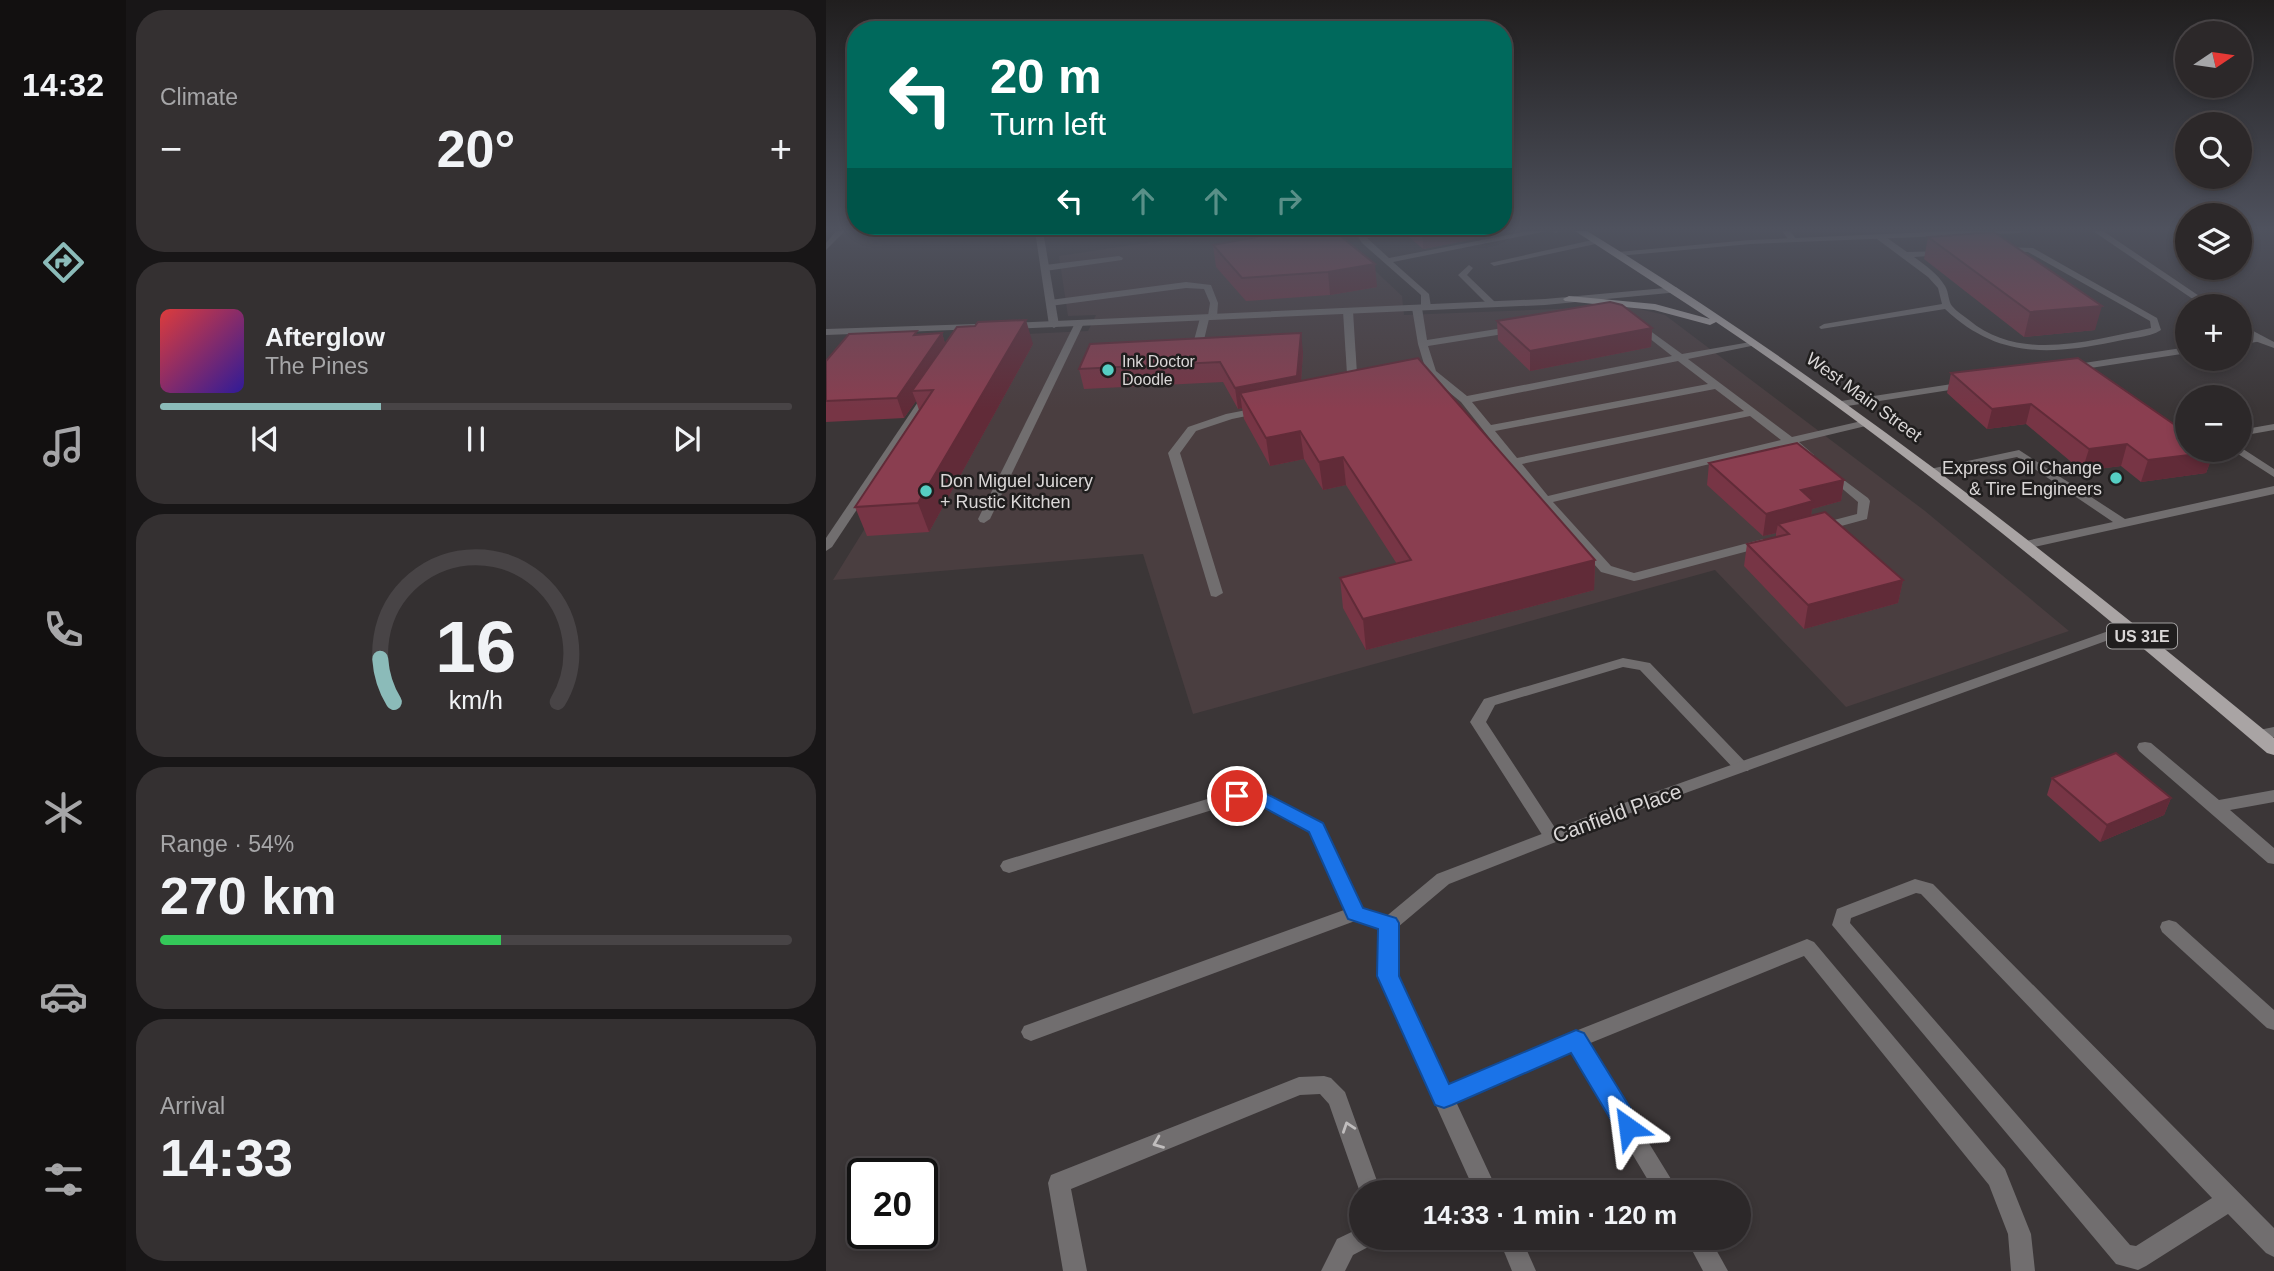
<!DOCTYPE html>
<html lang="en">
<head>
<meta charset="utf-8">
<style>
	:root { --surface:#2c2829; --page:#343031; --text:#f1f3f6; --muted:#a6a6a8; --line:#484446; --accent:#8bbbb9 }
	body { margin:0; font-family:Helvetica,sans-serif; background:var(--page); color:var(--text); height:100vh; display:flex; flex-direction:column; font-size:26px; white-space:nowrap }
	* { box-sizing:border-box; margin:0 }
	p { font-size:23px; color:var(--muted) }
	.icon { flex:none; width:38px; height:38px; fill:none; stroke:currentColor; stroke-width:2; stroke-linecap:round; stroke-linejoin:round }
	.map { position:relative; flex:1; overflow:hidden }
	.drawer { display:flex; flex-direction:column; gap:10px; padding:10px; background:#181617; width:700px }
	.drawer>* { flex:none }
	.hud { position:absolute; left:21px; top:21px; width:665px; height:214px; border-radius:28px; box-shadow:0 4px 10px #0003,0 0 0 2px var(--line); background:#00695c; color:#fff; overflow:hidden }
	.needle { width:46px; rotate:77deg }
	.buttons { position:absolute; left:1349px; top:21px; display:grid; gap:14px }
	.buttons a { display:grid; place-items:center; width:77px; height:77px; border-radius:50%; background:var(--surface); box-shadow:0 4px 10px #0003,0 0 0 2px var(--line); font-size:35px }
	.speed { position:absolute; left:21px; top:1158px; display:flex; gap:14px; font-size:35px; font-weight:700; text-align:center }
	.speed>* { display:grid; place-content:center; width:91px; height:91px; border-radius:50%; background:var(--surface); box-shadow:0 4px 10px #0003,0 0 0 2px var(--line); line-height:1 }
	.speed .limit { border:4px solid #111; border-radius:10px; background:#fff; color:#111 }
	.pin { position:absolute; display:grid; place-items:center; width:60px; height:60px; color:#fff; margin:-30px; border:4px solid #fff; border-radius:50%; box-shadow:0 2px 7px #0007 }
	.me { position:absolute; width:77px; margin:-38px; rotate:329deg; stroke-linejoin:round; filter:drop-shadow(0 0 5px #0008) }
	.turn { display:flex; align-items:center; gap:24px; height:147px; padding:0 28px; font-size:32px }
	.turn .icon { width:91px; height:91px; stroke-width:2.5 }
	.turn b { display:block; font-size:49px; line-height:60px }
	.lanes { display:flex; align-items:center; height:66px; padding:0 28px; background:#0003; justify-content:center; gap:35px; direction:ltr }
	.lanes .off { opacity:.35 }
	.big { font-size:52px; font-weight:600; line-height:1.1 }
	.drawer .widget { flex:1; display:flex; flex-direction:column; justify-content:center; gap:10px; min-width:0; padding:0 24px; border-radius:28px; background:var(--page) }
	.drawer .dial { align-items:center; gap:0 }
	.dial svg { height:182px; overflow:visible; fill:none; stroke:var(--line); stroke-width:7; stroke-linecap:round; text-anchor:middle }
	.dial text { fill:var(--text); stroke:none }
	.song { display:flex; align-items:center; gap:21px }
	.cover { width:84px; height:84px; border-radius:10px; background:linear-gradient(135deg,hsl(0 70% 55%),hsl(250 70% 35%)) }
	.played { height:7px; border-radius:4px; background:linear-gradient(90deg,var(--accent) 35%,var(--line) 35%) }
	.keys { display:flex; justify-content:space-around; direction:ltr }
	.heat { display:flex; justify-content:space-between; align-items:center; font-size:38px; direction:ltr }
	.charge { height:10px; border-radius:5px; background:linear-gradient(90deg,#34c759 54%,var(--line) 0) }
	.trip { position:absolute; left:523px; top:1180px; width:402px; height:70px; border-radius:35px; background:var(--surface); box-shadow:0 4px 10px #0003,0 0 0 2px var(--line); font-weight:600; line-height:70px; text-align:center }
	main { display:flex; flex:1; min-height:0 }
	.tab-bar { display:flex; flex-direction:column; width:126px; justify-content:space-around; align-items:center; background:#121010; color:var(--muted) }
	.tab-bar .icon { width:49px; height:49px }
	.tab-bar .current { color:var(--accent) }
	.tab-bar b { font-size:32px; color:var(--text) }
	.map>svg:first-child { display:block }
</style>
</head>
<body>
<main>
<nav class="tab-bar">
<b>14:32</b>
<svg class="icon current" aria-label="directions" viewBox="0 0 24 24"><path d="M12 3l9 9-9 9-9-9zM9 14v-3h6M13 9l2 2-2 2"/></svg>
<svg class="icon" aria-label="music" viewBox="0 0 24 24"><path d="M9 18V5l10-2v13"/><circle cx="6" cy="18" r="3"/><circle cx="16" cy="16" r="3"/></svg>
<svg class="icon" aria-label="phone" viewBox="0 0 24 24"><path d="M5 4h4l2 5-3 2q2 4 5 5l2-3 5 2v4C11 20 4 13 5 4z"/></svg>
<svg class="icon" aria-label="climate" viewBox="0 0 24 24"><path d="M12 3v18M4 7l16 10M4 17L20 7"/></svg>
<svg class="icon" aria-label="car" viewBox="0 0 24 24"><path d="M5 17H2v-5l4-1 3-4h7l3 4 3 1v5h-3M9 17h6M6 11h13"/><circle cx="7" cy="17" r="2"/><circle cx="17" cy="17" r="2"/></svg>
<svg class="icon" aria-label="filters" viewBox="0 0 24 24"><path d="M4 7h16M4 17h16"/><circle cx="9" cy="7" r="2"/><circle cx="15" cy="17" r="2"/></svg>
</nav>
<section class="drawer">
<div class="widget"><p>Climate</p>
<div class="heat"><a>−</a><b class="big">20°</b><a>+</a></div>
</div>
<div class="widget">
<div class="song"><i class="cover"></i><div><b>Afterglow</b><p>The Pines</p></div></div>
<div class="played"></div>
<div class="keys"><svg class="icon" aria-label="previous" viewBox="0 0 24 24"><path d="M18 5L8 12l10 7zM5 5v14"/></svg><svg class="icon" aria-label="pause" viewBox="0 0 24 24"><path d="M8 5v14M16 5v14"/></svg><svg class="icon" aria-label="next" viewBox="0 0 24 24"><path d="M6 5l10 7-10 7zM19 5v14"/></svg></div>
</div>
<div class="widget dial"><svg viewBox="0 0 100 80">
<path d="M14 69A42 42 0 1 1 86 69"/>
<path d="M14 69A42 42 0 0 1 8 50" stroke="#8bbbb9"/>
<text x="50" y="56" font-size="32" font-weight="700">16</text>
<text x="50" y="72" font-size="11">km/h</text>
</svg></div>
<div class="widget"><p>Range · 54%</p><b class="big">270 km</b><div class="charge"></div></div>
<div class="widget"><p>Arrival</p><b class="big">14:33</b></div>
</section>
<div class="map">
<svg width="1448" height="1271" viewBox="0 0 1448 1271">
	<rect width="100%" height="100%" fill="#3b3637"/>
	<!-- built -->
	<polygon fill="#4a3e40" points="400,231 507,231 576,296 578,315 781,307 809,308 839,315 1099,511 1243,631 1020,707 889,570 367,714 317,554 7,580 158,336 262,331 270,315 242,316 233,256"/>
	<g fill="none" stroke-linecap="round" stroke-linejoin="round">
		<!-- service -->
		<g fill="#716e6f" fill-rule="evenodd">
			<polygon points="10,231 19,231 0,250 0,243"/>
			<polygon points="529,231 537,231 539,234 575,231 541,238 563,258 703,231 721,231 567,262 603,294 605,307 600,310 595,307 595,295 536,243"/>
			<polygon points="725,231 734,231 730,233"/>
			<polygon points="956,231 964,231 971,240 964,242"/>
			<path d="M1051 235H1057L1081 252 1121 251 1122 253 1118 255 1088 257C1099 265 1112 274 1119 286 1123 292 1122 301 1126 306 1131 312 1138 316 1143 320 1194 363 1266 340 1325 328L1324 321 1202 252 1170 251 1169 249 1173 247 1207 248 1331 318 1335 330C1323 338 1302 338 1287 342 1222 355 1171 358 1119 309L995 329 993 327 998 324 1116 304 1112 288 1102 277 1051 239Z"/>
			<polygon points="771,239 774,239 774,243 668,266 664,263"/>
			<polygon points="293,256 297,258 296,260 219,271 215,268 219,265"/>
			<polygon points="643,265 647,268 641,275 669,302 669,306 663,306 632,275"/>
			<polygon points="360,282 385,285 392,303 391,317 383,319 377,344 372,347 367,344 374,318 382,316 384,303 378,289 360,288 224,306 220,303 224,300"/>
			<path d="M591 305 596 308 601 340 690 326 695 329 690 332 602 346 610 371 641 396 846 356 809 327 807 325 812 322 856 354 930 341V345L862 359 966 437 1040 420 1045 423 1044 425 973 442 988 455 982 458 962 445 727 502 785 566 808 573 937 539 943 543 941 546 813 580 808 581 775 572 715 503 635 402 601 374 592 344 586 308ZM852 361 882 384 665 425 646 402ZM889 389 918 411 691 458 669 431ZM924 416 955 440 722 496 696 464Z"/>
			<polygon points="522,308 527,311 532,390 527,393 522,390 517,311"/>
			<polygon points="250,321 258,323 164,519 158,523 154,522 152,519"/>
			<polygon points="1432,336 1437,339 1435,341 1414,345 1414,339"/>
			<polygon points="1362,347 1362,353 1245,371 1240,368 1245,365"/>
			<polygon points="1139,382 1143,383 1143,387 1015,407 1010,404 1015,401"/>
			<polygon points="102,392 107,395 6,547 0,551 0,538 98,393"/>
			<polygon points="436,407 441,410 440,412 406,419 370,431 354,453 397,593 390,597 385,596 342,453 362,427 400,414"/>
			<polygon points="1448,424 1448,430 1414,436 1414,430"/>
			<polygon points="1414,447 1448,469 1448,477 1406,450 1414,450"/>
			<polygon points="1193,450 1299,519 1448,486 1448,494 1199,549 1193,545 1195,542 1287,522 1191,457 1104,475 1098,472 1104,469"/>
			<polygon points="1003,469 1042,498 1044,501 1041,519 993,532 989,531 987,528 989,525 1031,514 1032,502 999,474 997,472"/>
			<polygon points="797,658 824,663 924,767 922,771 910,771 814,670 797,667 669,705 660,722 735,837 732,841 726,843 720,841 644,722 658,699"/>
			<polygon points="1448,727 1448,737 1433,740 1428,739 1425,735 1428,731"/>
			<polygon points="1319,742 1325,743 1393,800 1448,790 1448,802 1404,810 1448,848 1448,864 1442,863 1313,751 1311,747 1313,743"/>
			<polygon points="428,788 496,824 536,909 569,919 572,924 569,929 563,931 529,921 205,1041 198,1038 195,1032 198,1026 518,910 483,832 426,800 412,802 183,873 177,871 174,866 177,861 183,859 411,790"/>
			<path d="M1089 879 1107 884 1448 1228V1257L1440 1253 1402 1214 1320 1266 1312 1270 1290 1264 1006 925 1011 909ZM1090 893 1095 894 1386 1198 1310 1246 1304 1245 1024 923 1025 918Z"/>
			<polygon points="1343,920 1350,922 1448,1010 1448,1030 1441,1028 1336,932 1334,927 1336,922"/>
			<polygon points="981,939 988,942 1179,1169 1205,1234 1209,1271 1185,1271 1182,1234 1163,1185 978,956 762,1044 853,1192 829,1192 745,1051 618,1106 611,1104 607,1097 611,1090 742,1034"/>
			<polygon points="498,1076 505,1078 519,1092 555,1192 536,1192 536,1198 503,1104 494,1094 474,1095 245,1189 261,1271 237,1271 222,1183 225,1175 473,1077"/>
			<polygon points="536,1227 536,1237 549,1237 546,1245 527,1255 519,1271 495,1271 511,1239"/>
			<polygon points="859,1237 883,1237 902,1271 877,1271"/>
		</g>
		<!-- minor -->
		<g fill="#716e6f" fill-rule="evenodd">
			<polygon points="209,231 217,231 233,325 228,328 223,325"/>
			<polygon points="1267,231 1277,231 1388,306 1377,306"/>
			<polygon points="1414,324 1448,342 1448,348 1429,341 1414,331"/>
			<polygon points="1305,623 1310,624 1312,627 1310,630 796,816 623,884 572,927 572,977 672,1192 649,1192 552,977 554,924 557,919 611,874 784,808"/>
			<polygon points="672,1237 695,1237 710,1271 686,1271"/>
		</g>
		<!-- tertiary -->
		<g fill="#716e6f" fill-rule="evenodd">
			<polygon points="1127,231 1197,231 1193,233 924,244 792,256 788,254 792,252 924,240"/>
			<polygon points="850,287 854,290 853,292 719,305 183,329 178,326 183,323 719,299"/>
			<polygon points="149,324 152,325 152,329 0,335 0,329"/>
		</g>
		<!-- primary -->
		<path fill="#a9a4a4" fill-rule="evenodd" d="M749 231H761C1008 382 1225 555 1448 738V755L1441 753C1263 602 1084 452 890 322L884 325 828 310 739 301 737 299 743 296 829 304 884 319Z"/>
	</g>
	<!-- wall -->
	<g fill="#773545">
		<polygon points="464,231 551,287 504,295 420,301 390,267 387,245"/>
		<polygon points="576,231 648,231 648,239 597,249"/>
		<polygon points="1102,237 1269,330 1198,337 1098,259"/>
		<polygon points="671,321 826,328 825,347 704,371 672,340"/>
		<polygon points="116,333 119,344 207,344 103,532 41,536 29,507 93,410 90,401 78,418 0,422 0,361 92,334"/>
		<polygon points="477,352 475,381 769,560 768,590 540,650 517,608 514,578 571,564 520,485 497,490 478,459 444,466 418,419 416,408 412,409 397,382 258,389 253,369"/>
		<polygon points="1125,373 1388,452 1380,473 1315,482 1295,466 1256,471 1200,424 1161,429 1121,393"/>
		<polygon points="883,463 1018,480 1015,501 986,509 985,515 1077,580 1072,603 978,629 918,566 921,544 950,537 950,533 937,536 881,485"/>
		<polygon points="1226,778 1345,798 1338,815 1274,842 1221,795"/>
	</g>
	<!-- shaded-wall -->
	<g fill="#612b38">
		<polygon points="628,231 648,231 648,239 597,249 597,237"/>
		<polygon points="549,264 551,287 504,295 502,272"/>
		<polygon points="1276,306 1269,330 1198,337 1204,312"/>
		<polygon points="200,320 207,344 103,532 92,503"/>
		<polygon points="826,328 825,347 704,371 704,351"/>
		<polygon points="116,333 122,353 86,391 90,401 78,418 71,398"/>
		<polygon points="475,333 477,352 474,396 414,393 416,408 412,409 409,388"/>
		<polygon points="1205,404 1200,424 1161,429 1166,409"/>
		<polygon points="474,431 478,459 444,466 440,438"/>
		<polygon points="1301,444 1295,466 1256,471 1263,449"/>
		<polygon points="1388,452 1380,473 1315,482 1322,460"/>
		<polygon points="517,457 520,485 497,490 493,462"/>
		<polygon points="1018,480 1015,501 986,509 984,524 952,524 950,533 937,536 940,514 975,490"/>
		<polygon points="769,560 768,590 540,650 537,619"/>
		<polygon points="1077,580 1072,603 978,629 982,605"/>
		<polygon points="1345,798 1338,815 1274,842 1281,825"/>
	</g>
	<!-- building -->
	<g fill="#8a3e50" stroke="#612b38" stroke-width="2">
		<polygon points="464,231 508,231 549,264 502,272 416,278 387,245"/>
		<polygon points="589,231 628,231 597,237"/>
		<polygon points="1168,232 1276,306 1204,312 1102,237"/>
		<polygon points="784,302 796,305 826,328 704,351 671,321"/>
		<polygon points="200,320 92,503 29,507 107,390 86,391 131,327 149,326 152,322"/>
		<polygon points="91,331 88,335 116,333 71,398 0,401 0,361 23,334"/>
		<polygon points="475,333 471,376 409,388 394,362 253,369 264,344"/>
		<polygon points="592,358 769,560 537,619 514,578 585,560 517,457 493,462 474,431 440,438 414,393"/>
		<polygon points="1252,358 1362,434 1362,450 1385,450 1388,452 1322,460 1301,444 1263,449 1205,404 1166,409 1125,373"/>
		<polygon points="971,443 1018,480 975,490 987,501 940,514 883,463"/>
		<polygon points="999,512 1077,580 982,605 921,544 963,534 952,524"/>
		<polygon points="1290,753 1345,798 1281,825 1226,778"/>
	</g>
	<!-- one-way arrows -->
	<defs><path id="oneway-chevron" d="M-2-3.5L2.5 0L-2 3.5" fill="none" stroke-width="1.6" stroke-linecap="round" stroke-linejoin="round" transform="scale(1.75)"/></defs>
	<g stroke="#c0bdbd">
		<use href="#oneway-chevron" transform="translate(522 1127) rotate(-109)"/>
		<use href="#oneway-chevron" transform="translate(332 1143) rotate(158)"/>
	</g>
	<!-- sky -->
	<linearGradient id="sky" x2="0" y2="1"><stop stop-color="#201e1e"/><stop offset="0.56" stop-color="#4f525e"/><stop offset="1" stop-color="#4f525e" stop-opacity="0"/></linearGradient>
	<rect width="1448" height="409" fill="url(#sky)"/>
	<!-- route -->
	<polygon fill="#1a73e8" stroke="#114b97" stroke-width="2" points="429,788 497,823 537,908 570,918 573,923 573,976 623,1084 750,1030 758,1033 811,1119 815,1127 811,1135 802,1138 794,1135 745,1053 626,1105 618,1108 609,1105 551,976 552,929 522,919 483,832 426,801 404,801 401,796 404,791"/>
	<!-- markers -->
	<g fill="#56cec3" stroke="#201e1e" stroke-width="2.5">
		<circle cx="282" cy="370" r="7"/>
		<circle cx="1290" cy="478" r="7"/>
		<circle cx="100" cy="491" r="7"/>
	</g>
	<g text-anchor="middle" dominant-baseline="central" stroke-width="5" stroke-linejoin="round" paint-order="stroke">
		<!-- far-poi labels -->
		<g font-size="16" fill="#dad7d7" stroke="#201e1e" text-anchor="start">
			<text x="296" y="361">Ink Doctor<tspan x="296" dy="18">Doodle</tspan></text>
		</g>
		<!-- shield labels -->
		<rect fill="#201e1e" stroke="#a2a0a0" stroke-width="2" x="1281" y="623.5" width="70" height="25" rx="5"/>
		<g font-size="16" font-weight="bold" fill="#dad7d7">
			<text x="1316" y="636">US 31E</text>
		</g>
		<!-- street labels -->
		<g font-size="18" fill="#dad7d7" stroke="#201e1e">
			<text transform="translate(1038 397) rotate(36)">West Main Street</text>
		</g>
		<!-- poi labels -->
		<g font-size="18" fill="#dad7d7" stroke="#201e1e" text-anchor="end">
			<text x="1276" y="468">Express Oil Change<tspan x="1276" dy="21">&amp; Tire Engineers</tspan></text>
			<text x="114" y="481" text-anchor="start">Don Miguel Juicery<tspan x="114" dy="21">+ Rustic Kitchen</tspan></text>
		</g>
		<!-- near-street labels -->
		<g font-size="21" fill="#dad7d7" stroke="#201e1e">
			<text transform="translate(791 813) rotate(-20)">Canfield Place</text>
		</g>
	</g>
</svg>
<div class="buttons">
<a><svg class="needle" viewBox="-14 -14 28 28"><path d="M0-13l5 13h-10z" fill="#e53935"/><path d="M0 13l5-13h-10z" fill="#a6a6a8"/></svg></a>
<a><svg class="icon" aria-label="search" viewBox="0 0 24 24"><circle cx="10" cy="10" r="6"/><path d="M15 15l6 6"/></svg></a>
<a><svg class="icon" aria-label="layers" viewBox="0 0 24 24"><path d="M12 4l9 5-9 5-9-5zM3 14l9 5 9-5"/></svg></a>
<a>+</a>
<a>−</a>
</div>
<div class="speed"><div class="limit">20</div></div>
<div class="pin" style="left:411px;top:796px;background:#d93025"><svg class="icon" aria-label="arrive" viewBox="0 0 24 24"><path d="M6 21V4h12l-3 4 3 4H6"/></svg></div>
<svg class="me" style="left:802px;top:1127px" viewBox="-20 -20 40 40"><path d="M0-17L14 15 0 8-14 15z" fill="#1a73e8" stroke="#fff" stroke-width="4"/></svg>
<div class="trip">14:33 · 1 min · 120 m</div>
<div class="hud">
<div class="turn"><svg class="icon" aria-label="left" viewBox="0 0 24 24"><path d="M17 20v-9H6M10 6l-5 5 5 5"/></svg><div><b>20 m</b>Turn left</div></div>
<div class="lanes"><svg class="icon" aria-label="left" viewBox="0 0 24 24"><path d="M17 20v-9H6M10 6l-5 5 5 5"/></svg><svg class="icon off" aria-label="ahead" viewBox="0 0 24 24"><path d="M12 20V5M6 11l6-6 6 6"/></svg><svg class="icon off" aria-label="ahead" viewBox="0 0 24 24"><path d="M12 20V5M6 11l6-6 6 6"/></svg><svg class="icon off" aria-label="right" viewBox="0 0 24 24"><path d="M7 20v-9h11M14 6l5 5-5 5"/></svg></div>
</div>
</div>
</main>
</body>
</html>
